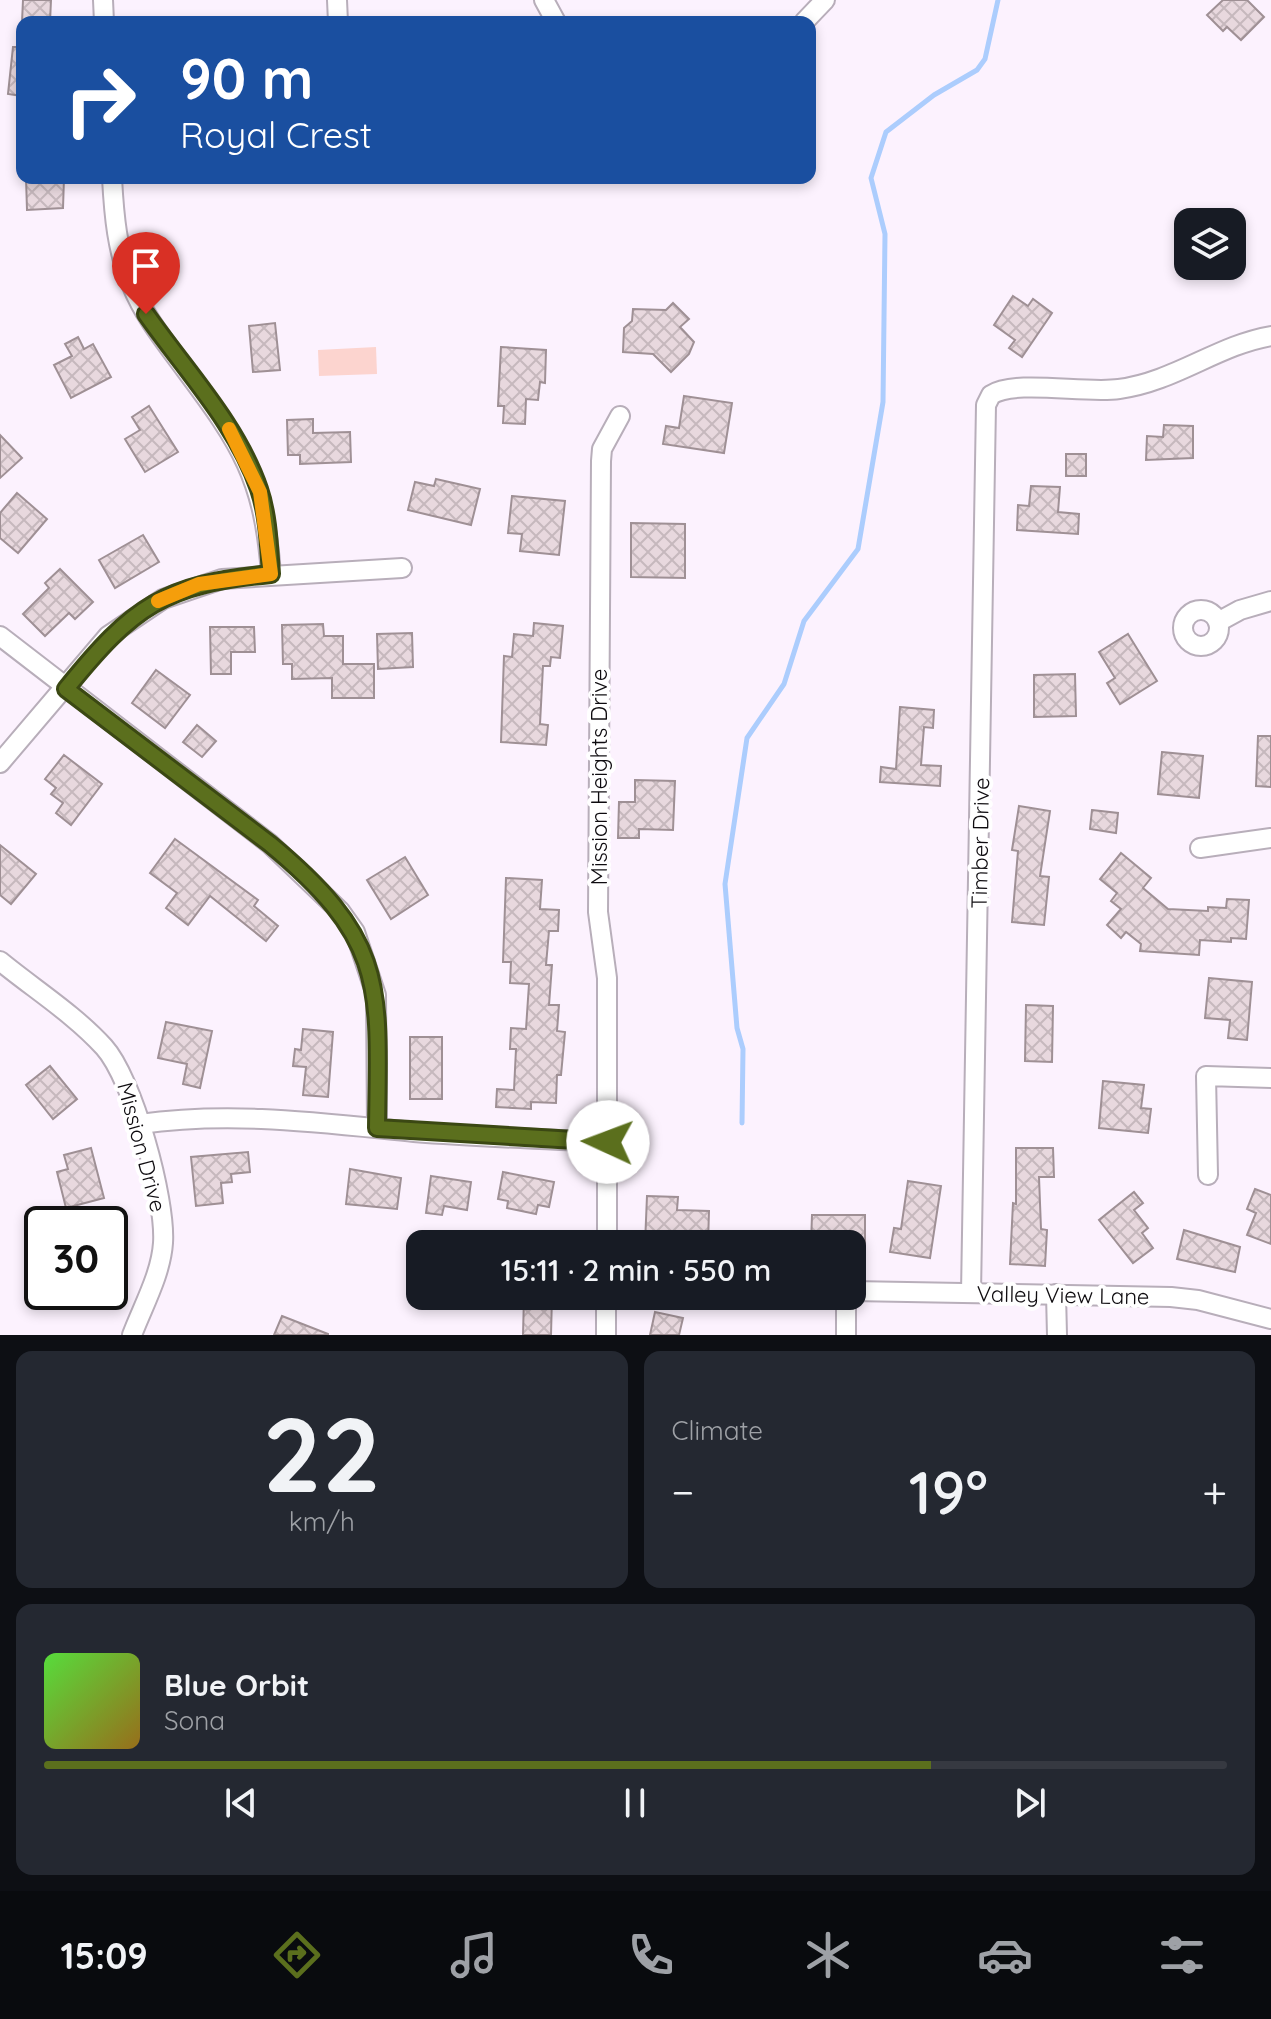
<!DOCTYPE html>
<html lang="en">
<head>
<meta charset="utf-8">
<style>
	:root { --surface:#171b24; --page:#242831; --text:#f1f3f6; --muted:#9ea1a6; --line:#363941; --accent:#5b6f1d }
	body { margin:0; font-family:Quicksand,sans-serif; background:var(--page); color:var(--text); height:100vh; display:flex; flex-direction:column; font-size:30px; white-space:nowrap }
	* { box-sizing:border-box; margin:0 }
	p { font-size:26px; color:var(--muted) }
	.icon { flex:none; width:44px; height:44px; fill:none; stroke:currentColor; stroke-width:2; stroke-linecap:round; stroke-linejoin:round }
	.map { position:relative; height:1335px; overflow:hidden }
	.panel { display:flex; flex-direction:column; gap:16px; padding:16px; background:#0d0f14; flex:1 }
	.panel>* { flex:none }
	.guide { position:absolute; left:16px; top:16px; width:800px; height:168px; border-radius:16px; box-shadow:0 4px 12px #0003; background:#1a4fa0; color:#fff; overflow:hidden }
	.controls { position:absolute; left:1174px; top:208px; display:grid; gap:16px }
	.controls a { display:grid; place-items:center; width:72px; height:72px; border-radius:16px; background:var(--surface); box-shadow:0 4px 12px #0003; font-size:40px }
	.speed { position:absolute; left:24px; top:1206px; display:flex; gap:16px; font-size:40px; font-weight:700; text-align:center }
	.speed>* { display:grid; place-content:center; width:104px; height:104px; border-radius:50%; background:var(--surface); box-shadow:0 4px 12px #0003; line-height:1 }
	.speed .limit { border:4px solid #111; border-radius:12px; background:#fff; color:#111 }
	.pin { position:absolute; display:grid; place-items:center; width:68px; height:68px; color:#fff; margin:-82px -34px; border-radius:50% 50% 50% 0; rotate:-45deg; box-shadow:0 0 8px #0007 }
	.pin .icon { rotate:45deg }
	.me { position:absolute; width:88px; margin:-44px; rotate:272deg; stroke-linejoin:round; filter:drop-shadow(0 0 6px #0008) }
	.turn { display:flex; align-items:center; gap:28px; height:168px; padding:0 32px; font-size:36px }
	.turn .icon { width:104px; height:104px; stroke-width:2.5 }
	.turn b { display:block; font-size:56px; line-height:68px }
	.big { font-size:60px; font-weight:600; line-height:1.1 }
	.panel .tile { flex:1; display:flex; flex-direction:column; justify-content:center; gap:12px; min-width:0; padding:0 28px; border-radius:16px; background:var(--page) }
	.panel .dial { align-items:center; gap:0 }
	.dial b { font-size:104px; line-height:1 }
	.song { display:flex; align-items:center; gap:24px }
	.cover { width:96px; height:96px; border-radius:12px; background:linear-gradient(135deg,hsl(110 70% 55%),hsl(40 70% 35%)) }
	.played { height:8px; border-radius:4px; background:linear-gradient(90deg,var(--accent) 75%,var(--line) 75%) }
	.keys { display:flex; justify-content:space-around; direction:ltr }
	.heat { display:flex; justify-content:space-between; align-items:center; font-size:44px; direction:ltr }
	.panel .tiles { flex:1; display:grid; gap:16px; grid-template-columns:1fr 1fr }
	.tile:last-child { grid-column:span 2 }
	.trip { position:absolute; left:406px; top:1230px; width:460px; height:80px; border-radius:16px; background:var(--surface); box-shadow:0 4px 12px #0003; font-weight:600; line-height:80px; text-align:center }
	.tabs { display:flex; height:128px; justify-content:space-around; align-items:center; background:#090b0e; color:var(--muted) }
	.tabs .icon { width:56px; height:56px }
	.tabs .selected { color:var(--accent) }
	.tabs b { font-size:36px; color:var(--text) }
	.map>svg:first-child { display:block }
</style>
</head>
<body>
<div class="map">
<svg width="1271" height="1335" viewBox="0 0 1271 1335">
	<defs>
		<pattern id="building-cross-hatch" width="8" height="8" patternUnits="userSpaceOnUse" patternTransform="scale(2)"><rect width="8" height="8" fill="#e8d8de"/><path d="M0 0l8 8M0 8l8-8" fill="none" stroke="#c6b8bd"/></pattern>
	</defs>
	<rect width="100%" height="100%" fill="#fcf2fe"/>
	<!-- pitch -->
	<polygon fill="#fcd4cf" points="376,347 377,374 319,376 318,350"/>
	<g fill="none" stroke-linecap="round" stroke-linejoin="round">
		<!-- stream -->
		<polyline stroke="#accdfd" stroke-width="5" points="742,1123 743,1049 737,1028 725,884 747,738 784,684 804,621 858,549 883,402 885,234 871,178 886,132 934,95 977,70 985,59 998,0"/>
	</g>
	<!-- building -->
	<g fill="url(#building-cross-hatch)" stroke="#9f9095" stroke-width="2">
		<polygon points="23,0 51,0 50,22 22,22"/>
		<polygon points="1223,0 1247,0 1264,17 1241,40 1227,27 1223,31 1207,15"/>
		<polygon points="13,47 22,47 22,96 8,94"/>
		<polygon points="26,178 64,178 63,208 27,210"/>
		<polygon points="1013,296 1028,306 1033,299 1052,313 1022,357 1009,348 1015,340 994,325"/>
		<polygon points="673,303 689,319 680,327 694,342 689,354 671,372 653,354 623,352 624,328 632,321 633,309 666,310"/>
		<polygon points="275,323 280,370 253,372 249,326"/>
		<polygon points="78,337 84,349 93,344 111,377 71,398 54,365 72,356 65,344"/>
		<polygon points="501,347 546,350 545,383 540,382 538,400 526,399 525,424 503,423 504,406 498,406"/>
		<polygon points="684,396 732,403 724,453 663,444 666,426 679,428"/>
		<polygon points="149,406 178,452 145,472 125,439 140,430 132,417"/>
		<polygon points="313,419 313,433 350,432 351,462 300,464 300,455 288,455 287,420"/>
		<polygon points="1164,425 1193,426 1193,458 1146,460 1147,436 1163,437"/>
		<polygon points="0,435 22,458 0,478"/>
		<rect x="1066" y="454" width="20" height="22"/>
		<polygon points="436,479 480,489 471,525 408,510 415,482 434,486"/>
		<polygon points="1031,486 1060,487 1058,512 1079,514 1078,534 1017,530 1018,505 1029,506"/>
		<polygon points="17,493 47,519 18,553 0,538 0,513"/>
		<polygon points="512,496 565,501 559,555 520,551 522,534 508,533"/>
		<polygon points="631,523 685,524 685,578 631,577"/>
		<polygon points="143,535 159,562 115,588 99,560"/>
		<polygon points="60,569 93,602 75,619 69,613 45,636 23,614 49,588 45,583"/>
		<polygon points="534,623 563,626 560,658 551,657 550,666 543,666 540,724 548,725 546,745 501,742 504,656 512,657 514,634 533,636"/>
		<polygon points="323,624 324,636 343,636 343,664 374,664 374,698 332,698 332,678 292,679 292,664 283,664 282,625"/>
		<polygon points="210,627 254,627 255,652 231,652 231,674 211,674"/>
		<polygon points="412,633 413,667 378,669 377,634"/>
		<polygon points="1128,634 1157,681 1120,704 1107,683 1115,678 1099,652"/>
		<polygon points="156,670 190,695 165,728 132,703"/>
		<polygon points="1075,674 1076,716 1034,717 1034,675"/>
		<polygon points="900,707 934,710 933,728 924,727 921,765 941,766 940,786 880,782 881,767 896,769"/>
		<polygon points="197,725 216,741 202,757 183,742"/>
		<polygon points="1258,736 1271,736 1271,787 1256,786"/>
		<polygon points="1162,752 1203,756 1199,798 1158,794"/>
		<polygon points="64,755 102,784 71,825 56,813 63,803 51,794 56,788 45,779"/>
		<polygon points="635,780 675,781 673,830 639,829 639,838 618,838 619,802 635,802"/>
		<polygon points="1019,806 1050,811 1040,876 1049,877 1044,925 1012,922 1018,851 1012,850"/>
		<polygon points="1092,810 1118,813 1116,833 1090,829"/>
		<polygon points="175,839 258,900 254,906 278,926 266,941 210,896 188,925 166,908 177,893 150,873"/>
		<polygon points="0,845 36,874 11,904 0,895"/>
		<polygon points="1121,853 1151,878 1143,888 1168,909 1208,911 1208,907 1226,908 1227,899 1249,900 1246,939 1231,938 1231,942 1200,940 1199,955 1140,951 1141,944 1126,932 1121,938 1107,925 1121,909 1111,901 1117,893 1100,879"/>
		<polygon points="405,857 428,895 391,919 367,880"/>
		<polygon points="506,878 542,880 540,909 559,910 558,931 549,931 546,965 552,965 549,1005 559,1005 557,1031 565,1032 561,1075 557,1075 556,1103 531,1102 531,1109 496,1107 497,1089 514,1090 516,1049 510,1049 511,1028 526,1029 529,984 510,983 511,962 503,962"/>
		<polygon points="1209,978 1252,982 1247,1040 1228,1038 1230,1020 1205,1018"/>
		<polygon points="1026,1005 1053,1006 1052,1062 1025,1061"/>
		<polygon points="166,1022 212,1031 200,1088 183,1084 187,1064 158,1058"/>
		<polygon points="303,1029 333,1032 328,1097 303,1095 306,1067 293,1066 295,1049 301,1050"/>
		<rect x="410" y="1037" width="32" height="62"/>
		<polygon points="50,1066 77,1099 53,1119 26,1085"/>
		<polygon points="1103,1081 1144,1085 1141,1108 1151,1109 1148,1133 1099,1128"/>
		<polygon points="91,1148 104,1198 66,1208 57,1172 68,1169 64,1155"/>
		<polygon points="1016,1148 1053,1148 1054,1177 1039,1177 1041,1229 1047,1230 1045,1266 1010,1264 1013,1203 1016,1204"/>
		<polygon points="248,1152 250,1172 231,1174 232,1182 221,1183 223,1203 196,1206 191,1157"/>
		<polygon points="350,1169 401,1178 397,1209 346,1204"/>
		<polygon points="503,1172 554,1182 549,1207 538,1205 536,1214 507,1208 508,1201 498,1199"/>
		<polygon points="431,1176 471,1182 467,1210 444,1206 442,1215 426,1213"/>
		<polygon points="908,1181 941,1186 930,1258 890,1252 894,1228 901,1229"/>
		<polygon points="1255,1189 1271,1195 1271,1244 1247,1235 1256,1213 1247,1209"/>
		<polygon points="1134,1192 1143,1203 1134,1210 1148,1228 1142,1233 1153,1248 1133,1263 1099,1220"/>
		<polygon points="647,1196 678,1197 677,1210 709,1211 708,1244 645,1244"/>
		<polygon points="812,1215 865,1215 865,1255 852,1254 852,1244 811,1244"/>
		<polygon points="1184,1230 1240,1247 1235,1272 1177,1259"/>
		<polygon points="524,1296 552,1296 551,1335 523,1335"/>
		<polygon points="655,1312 683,1318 679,1335 650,1335"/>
		<polygon points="282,1316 328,1334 328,1335 274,1335"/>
	</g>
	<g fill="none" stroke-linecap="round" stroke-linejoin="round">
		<!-- minor casing -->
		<g stroke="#b8aeba" stroke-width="22">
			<g id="minor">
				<polyline points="103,0 104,22"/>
				<polyline points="337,0 338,22"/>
				<polyline points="544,0 556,22"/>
				<polyline points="804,22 825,0"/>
				<path d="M112 178C114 215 117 252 132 286 144 316 166 343 185 369 241 444 264 478 271 574"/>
				<circle cx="1201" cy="628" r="18"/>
				<polyline points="1218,622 1240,610 1271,601"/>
				<polyline points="0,636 270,844 340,911 355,932 376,995 377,1128"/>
				<polyline points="0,763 108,636 163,599 222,579 402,568"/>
				<polyline points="1200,848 1271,838"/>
				<path d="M0 961C34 989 74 1014 104 1047 133 1079 166 1199 163 1243 161 1274 143 1306 132 1335"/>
				<path d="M140 1124C232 1111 322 1123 414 1132 478 1137 543 1139 608 1142"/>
				<polyline points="1208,1175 1206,1076 1271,1078"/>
				<polyline points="607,1244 607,978 598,912 601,461 602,449 620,416"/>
				<polyline points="852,1291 1171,1297 1198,1300 1271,1319"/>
				<path d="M971 1293 986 405 991 395C1015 379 1085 394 1119 389 1174 382 1218 345 1271 336"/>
				<polyline points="1056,1294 1057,1335"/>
				<polyline points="606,1296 606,1335"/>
				<polyline points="846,1296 846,1335"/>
			</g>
		</g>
		<!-- minor -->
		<use href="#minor" stroke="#fff" stroke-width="18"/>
	</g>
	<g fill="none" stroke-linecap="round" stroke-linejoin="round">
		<!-- route casing -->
		<g stroke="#3b4813" stroke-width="20">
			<path id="route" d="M146 314C185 370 237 424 259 489 268 515 269 546 271 574 164 584 133 606 66 689L270 844C387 941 379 986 377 1128L608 1142"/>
		</g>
		<!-- route -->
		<use href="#route" stroke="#5b6f1d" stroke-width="14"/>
		<!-- slow -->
		<polyline stroke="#f59e0b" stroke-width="14" points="158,601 199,584 271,574 260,492 229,429"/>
	</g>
	<g text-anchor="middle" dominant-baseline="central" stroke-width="8" stroke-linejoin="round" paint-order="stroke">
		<!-- street labels -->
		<g font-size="22" fill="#0e0b0f" stroke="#fff">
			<text transform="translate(599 777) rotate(-90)">Mission Heights Drive</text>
			<text transform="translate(980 843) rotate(-89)">Timber Drive</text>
			<text transform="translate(142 1147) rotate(75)">Mission Drive</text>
			<text transform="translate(1063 1295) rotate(1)">Valley View Lane</text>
		</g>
	</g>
</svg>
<div class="controls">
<a><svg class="icon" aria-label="layers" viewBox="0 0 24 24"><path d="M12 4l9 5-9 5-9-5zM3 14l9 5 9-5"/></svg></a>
</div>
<div class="speed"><div class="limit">30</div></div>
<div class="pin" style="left:146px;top:314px;background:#d93025"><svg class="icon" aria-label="arrive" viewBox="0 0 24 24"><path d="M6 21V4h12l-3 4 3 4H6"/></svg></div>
<svg class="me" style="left:608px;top:1142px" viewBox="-20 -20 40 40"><circle r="19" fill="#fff"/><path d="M0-13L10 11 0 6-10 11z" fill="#5b6f1d"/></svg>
<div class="trip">15:11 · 2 min · 550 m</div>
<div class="guide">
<div class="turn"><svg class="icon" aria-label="right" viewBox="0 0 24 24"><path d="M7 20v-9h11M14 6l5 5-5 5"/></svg><div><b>90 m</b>Royal Crest</div></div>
</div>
</div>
<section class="panel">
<div class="tiles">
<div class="tile dial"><b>22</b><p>km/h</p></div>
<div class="tile"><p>Climate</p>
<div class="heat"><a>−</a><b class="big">19°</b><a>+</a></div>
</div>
<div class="tile">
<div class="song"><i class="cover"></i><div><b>Blue Orbit</b><p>Sona</p></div></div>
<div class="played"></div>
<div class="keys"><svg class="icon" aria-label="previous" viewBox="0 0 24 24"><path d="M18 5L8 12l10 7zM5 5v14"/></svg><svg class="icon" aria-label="pause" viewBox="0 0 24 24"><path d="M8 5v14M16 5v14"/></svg><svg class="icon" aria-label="next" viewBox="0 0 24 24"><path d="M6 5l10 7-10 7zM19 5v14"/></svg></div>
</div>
</div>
</section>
<nav class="tabs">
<b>15:09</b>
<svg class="icon selected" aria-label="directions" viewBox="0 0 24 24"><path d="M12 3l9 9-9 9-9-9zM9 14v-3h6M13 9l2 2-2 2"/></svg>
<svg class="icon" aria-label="music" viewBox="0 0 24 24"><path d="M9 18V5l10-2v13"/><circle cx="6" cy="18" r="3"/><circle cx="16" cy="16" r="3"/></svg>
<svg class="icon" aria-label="phone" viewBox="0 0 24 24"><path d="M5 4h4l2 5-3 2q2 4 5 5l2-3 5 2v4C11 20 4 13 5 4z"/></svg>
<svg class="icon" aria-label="climate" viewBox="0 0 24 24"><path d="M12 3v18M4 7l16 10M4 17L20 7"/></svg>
<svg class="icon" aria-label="car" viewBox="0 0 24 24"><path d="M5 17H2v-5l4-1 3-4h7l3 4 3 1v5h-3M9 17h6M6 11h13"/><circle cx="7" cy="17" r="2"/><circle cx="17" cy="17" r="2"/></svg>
<svg class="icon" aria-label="filters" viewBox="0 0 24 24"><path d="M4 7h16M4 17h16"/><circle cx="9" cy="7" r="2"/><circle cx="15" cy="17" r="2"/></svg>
</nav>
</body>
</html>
